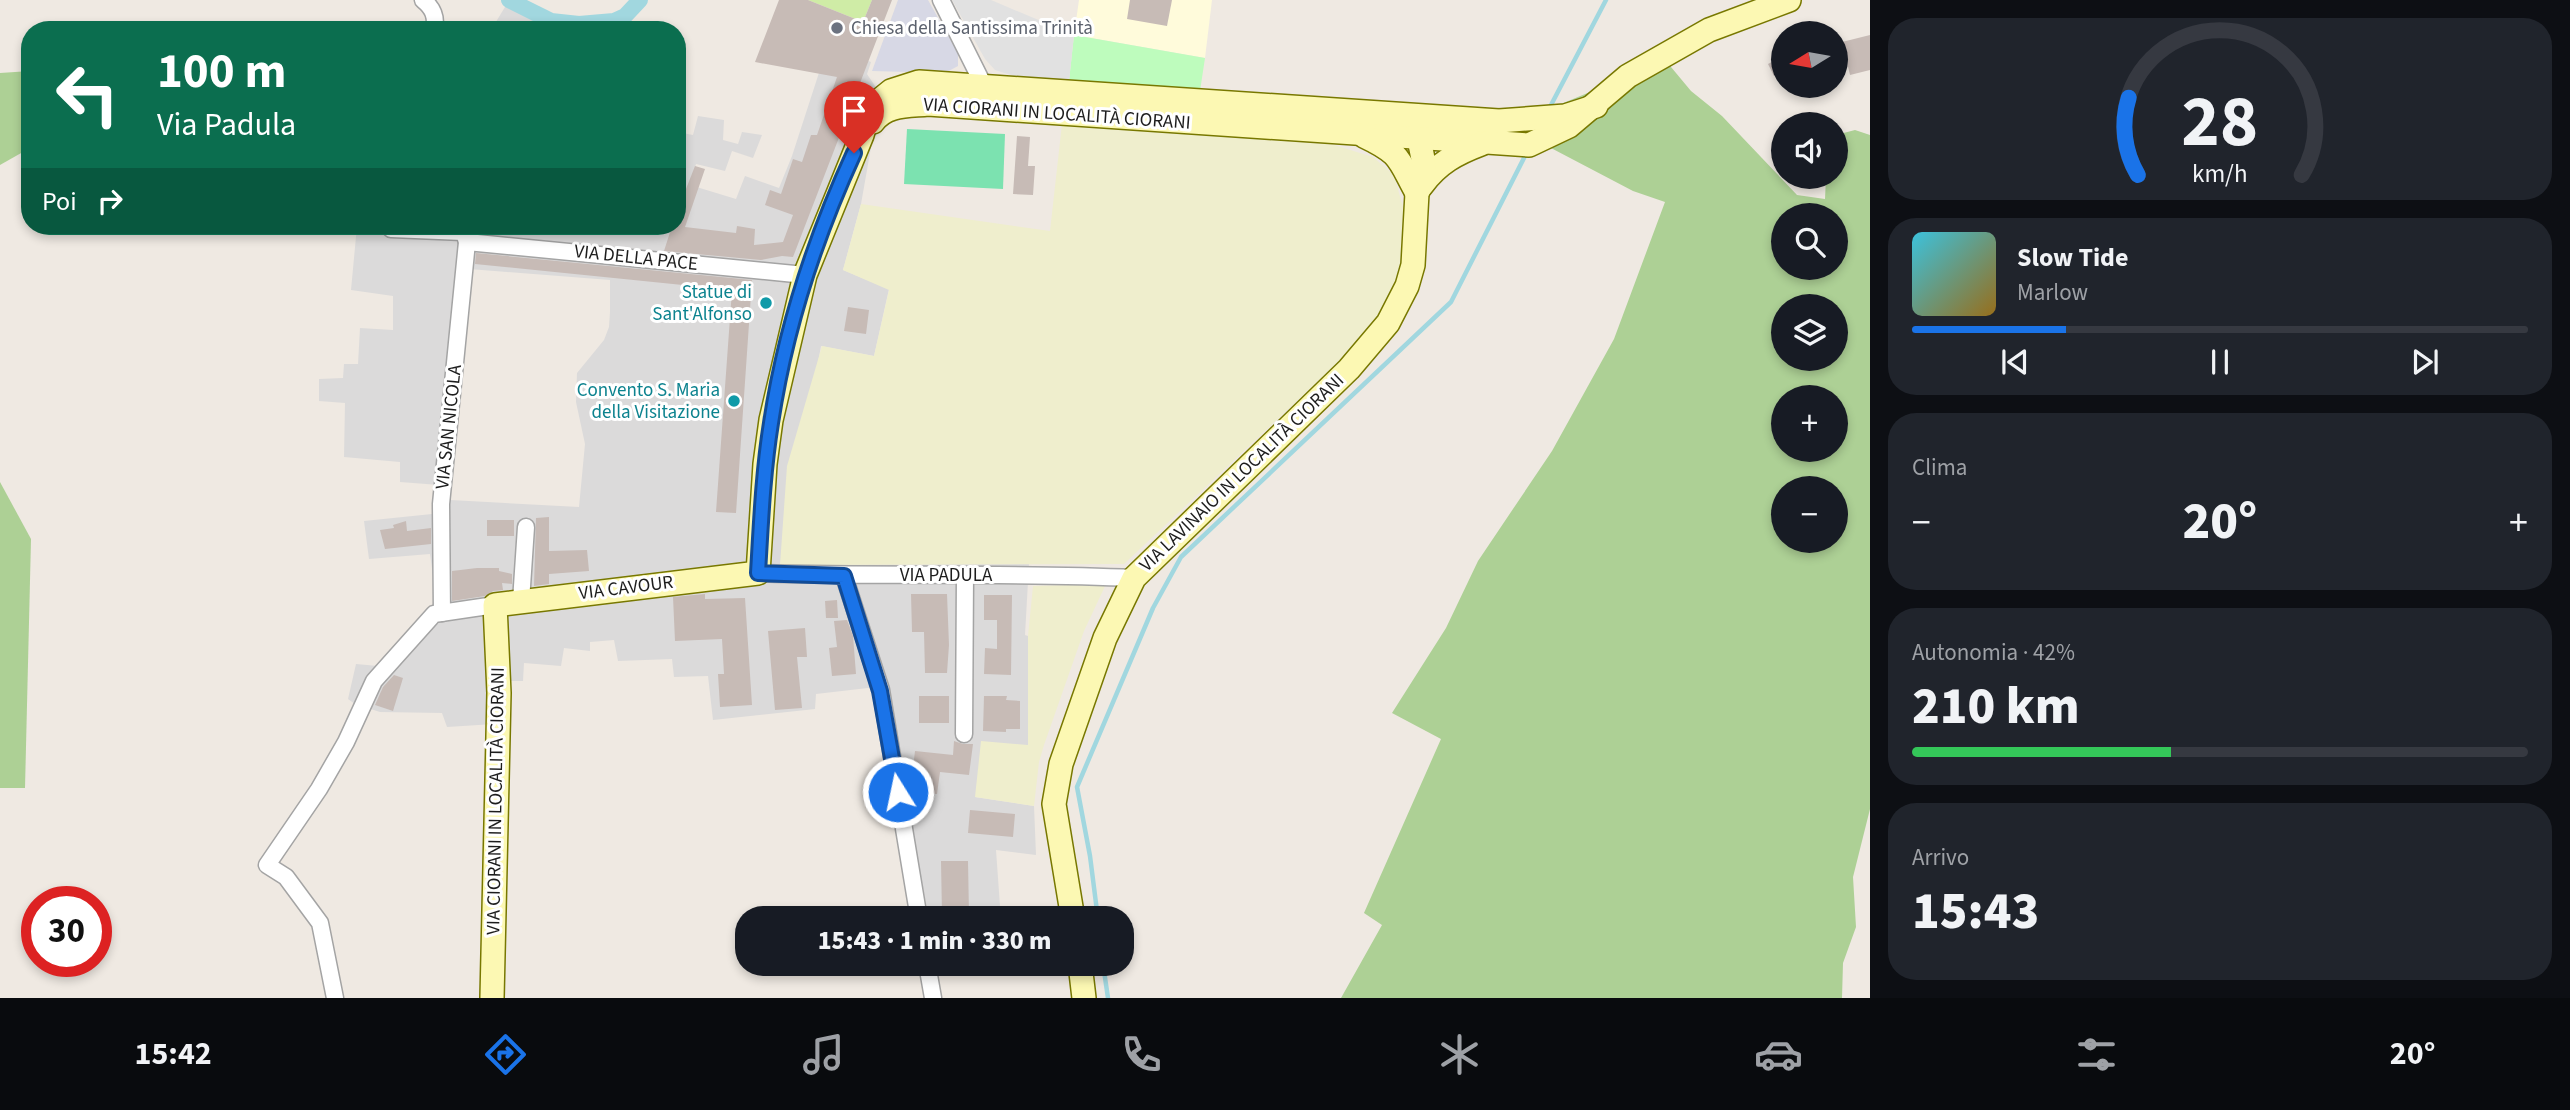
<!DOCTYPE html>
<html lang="it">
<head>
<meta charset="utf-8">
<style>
	:root { --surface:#171b24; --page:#20242c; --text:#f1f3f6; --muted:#9ea1a6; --line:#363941; --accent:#1a73e8 }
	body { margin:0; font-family:"Source Sans 3",sans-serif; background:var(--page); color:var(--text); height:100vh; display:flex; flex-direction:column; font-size:26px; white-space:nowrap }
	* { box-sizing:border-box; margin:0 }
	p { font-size:23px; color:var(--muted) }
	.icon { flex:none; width:38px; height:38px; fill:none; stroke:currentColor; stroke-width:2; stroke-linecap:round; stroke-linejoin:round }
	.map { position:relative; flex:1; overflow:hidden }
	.panel { display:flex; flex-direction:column; gap:18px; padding:18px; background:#0d0f14; width:700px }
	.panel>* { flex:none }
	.top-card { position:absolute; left:21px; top:21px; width:665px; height:214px; border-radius:28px; box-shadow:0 4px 10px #0003; background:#0b6e4f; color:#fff; overflow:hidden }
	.needle { width:46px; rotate:259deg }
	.controls { position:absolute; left:1771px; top:21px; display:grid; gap:14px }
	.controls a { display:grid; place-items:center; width:77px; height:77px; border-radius:50%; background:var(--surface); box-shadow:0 4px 10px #0003; font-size:35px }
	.speed { position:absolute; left:21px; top:886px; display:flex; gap:14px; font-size:35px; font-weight:700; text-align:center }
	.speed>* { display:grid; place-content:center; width:91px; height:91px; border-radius:50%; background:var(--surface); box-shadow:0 4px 10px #0003; line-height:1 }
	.speed .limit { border:10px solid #d22; background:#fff; color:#111 }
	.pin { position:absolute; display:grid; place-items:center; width:60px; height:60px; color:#fff; margin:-72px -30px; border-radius:50% 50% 50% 0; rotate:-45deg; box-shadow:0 0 7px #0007 }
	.pin .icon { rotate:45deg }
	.me { position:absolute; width:77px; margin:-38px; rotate:350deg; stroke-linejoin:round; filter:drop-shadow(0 0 5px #0008) }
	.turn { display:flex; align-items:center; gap:24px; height:147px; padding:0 21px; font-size:32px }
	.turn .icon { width:91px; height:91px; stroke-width:2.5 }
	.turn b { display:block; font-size:49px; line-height:60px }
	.then { display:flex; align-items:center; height:66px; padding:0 21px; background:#0003; gap:14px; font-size:26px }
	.big { font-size:52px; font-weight:800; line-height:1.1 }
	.panel .card { flex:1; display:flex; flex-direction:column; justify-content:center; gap:10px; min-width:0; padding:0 24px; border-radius:28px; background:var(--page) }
	.panel .dial { align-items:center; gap:0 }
	.dial svg { height:182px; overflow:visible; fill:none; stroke:var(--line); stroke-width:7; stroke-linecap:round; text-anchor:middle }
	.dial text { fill:var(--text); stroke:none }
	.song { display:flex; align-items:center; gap:21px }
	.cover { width:84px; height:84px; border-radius:10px; background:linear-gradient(135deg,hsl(190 70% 55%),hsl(40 70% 35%)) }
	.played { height:7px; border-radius:4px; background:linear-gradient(90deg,var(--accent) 25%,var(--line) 25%) }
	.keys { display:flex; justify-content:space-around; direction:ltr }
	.heat { display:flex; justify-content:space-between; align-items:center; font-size:38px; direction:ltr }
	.charge { height:10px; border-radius:5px; background:linear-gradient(90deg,#34c759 42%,var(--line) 0) }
	.trip { position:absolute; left:735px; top:906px; width:399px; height:70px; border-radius:28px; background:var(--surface); box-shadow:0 4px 10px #0003; font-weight:800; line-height:70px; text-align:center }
	.dock { display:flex; height:112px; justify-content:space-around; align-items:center; background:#090b0e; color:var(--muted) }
	.dock .icon { width:49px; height:49px }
	.dock .active { color:var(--accent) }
	.dock b { font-size:32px; color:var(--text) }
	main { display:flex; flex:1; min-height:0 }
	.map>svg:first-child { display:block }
</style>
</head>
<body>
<main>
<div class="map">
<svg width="1870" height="998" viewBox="0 0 1870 998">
	<rect width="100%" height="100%" fill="#efe9e2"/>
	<!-- residential -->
	<g fill="#dbdada">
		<polygon points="505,7 534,10 532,28 536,30 491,30"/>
		<polygon points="828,45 871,62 867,74 893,113 884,118 873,136 861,204 843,270 889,289 874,356 821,346 780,565 1029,564 1025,635 1028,636 1028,746 975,797 1034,806 1036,855 996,850 1000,906 975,908 975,919 929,919 885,686 816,694 815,709 713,720 708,676 674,677 672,659 618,661 614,640 590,642 590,651 564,648 561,666 524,663 523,681 510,681 510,723 447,727 442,713 380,712 355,704 348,699 356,664 378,666 437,604 430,554 369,559 364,521 432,514 432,499 579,507 585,444 576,402 577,373 604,340 609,327 610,312 610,280 469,269 452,486 400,482 400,462 344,457 345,403 319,401 319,379 343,378 344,364 358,364 360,328 393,330 393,296 351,290 357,226 677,226 677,132 693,135 698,116 724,120 723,140 738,144 742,132 762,135 753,158 732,151 725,171 696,164 690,185 736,199 745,176 779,188 792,156"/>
	</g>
	<!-- education -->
	<polygon fill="#fffbdb" points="1079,0 1212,0 1205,58 1074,35"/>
	<!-- farmland -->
	<g fill="#efeecd">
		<polygon points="1062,124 1318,140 1373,157 1394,175 1403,207 1403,251 1396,282 1376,320 1354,347 1124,564 780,565 787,466 822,346 874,356 889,290 843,270 861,204 1050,231"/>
		<polygon points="1106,584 1084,631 1044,745 1039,762 1034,806 975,797 981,741 1028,745 1028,636 1033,586"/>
	</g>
	<!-- grass -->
	<polygon fill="#cfeca6" points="808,0 872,0 863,22"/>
	<!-- forest -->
	<g fill="#add095" fill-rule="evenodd">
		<path d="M1656 49 1691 91 1722 116 1797 195 1825 199 1826 177H1836V135L1855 130 1870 135V809L1853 877 1856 927 1843 963 1842 998H1341L1382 925 1364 913 1441 739 1392 713 1446 628 1478 561 1552 451 1614 339 1665 202 1633 191 1551 148 1544 111 1590 92ZM1783 215H1836V268H1783ZM1783 306H1836V359H1783ZM1783 397H1836V450H1783ZM1783 488H1836V541H1783Z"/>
		<polygon points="30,71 30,148 0,165 0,73"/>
		<polygon points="0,482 31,539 25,788 0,788"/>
	</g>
	<!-- park -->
	<polygon fill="#befcbd" points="1074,35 1205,58 1200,91 1069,81"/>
	<!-- pitch -->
	<polygon fill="#7ce2b0" points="907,129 1005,134 1003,189 904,184"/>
	<!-- parking -->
	<polygon fill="#e1e1e1" points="952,0 991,0 1074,35 1069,81 1014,76 995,70 985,59"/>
	<!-- plaza -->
	<polygon fill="#d7d8e5" points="898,0 928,0 958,53 958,66 945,73 872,71"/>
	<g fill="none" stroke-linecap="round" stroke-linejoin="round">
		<!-- stream -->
		<g stroke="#a1d7df" stroke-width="4.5">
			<polyline points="1551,105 1606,0"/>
			<polyline points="1098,919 1090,856 1077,787 1153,608 1181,557 1451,302 1527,152"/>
			<polyline points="1103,964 1108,998"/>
		</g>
		<!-- canal -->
		<polyline stroke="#a1d7df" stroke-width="16" points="509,0 551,21 579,24 614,21 625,16 640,0"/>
	</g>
	<!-- building -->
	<g fill="#c7bbb6">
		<polygon points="779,0 808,0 863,22 872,0 892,0 793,257 782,256 761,260 664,251 672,226 677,226 677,212 695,166 705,169 685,227 736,233 737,226 755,229 754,245 783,242 793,215 765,205 770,190 781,194 793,159 802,162 811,135 817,135 837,77 755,62"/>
		<polygon points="1130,0 1172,0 1167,26 1127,19"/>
		<polygon points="1870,35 1870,70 1850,75 1842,42"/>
		<polygon points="1783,56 1783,71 1774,76 1768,64"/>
		<polygon points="1017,136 1030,137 1028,166 1035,166 1033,195 1013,194"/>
		<polygon points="476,253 752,280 736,513 716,512 732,290 475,264"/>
		<polygon points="848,307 869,310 866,334 844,331"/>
		<polygon points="549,517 549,551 587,550 589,571 549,574 549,584 534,586 536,518"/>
		<rect x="487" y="520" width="27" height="16"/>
		<polygon points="406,521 407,531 431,528 431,544 385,549 380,530 394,528 393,525"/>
		<polygon points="477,568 499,568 499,571 512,574 512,584 502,583 503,590 493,591 485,596 452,601 452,571"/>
		<polygon points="705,594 705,599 745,598 752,705 720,707 718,674 724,674 722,639 675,641 673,597"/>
		<polygon points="911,594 947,594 949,645 947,673 925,673 924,632 912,632"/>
		<polygon points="984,595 1012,595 1011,675 984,674 985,648 997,649 997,620 984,620"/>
		<polygon points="837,600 838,618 826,618 825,601"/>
		<polygon points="847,620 853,636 856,674 832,676 829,648 837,647 834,621"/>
		<polygon points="805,628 807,657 797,657 802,708 775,710 768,631"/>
		<polygon points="394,675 403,678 393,711 375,705 383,687"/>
		<rect x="919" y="696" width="30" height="27"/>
		<polygon points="984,696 1007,696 1006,700 1020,701 1020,729 1006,729 1006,732 983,731"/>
		<polygon points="954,741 963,744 973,744 969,775 940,772 937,794 910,792 915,751 953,755"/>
		<polygon points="970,810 1015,814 1013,837 968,833"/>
		<polygon points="941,861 968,861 969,915 942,915"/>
	</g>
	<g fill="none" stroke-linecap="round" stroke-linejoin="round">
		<!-- street casing -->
		<g stroke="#a4a4a4" stroke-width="19">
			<g id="street">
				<path d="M423 0C433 8 437 17 434 30"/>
				<polyline points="941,0 984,86 983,92"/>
				<polyline points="391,229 463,232"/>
				<polyline points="467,242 805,275"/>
				<path d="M758 573C883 577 1009 572 1134 578"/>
				<polyline points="844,576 881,690 919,919"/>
				<polyline points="521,601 526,527"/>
				<polyline points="442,613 441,504 467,242 462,226"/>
				<polyline points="964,734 965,575"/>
				<polyline points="927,964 933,998"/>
				<polyline points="335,998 320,923 286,877 267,865 319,789 346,742 374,681 434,614 495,605"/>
			</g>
		</g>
		<!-- secondary casing -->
		<g stroke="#787800" stroke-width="26">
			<g id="secondary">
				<path d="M873 122C886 104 908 106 928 104L1529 145 1569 126 1628 76 1709 30 1789 0"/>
				<path d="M1364 136C1402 154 1398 159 1417 193"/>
				<path d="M1422 185C1438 163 1457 153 1481 144"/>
				<path d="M1073 919 1054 804 1061 764 1105 638 1134 578 1349 369 1388 323 1407 286 1413 265 1417 193C1432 167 1418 152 1418 126"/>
				<polyline points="1080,964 1084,998"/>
				<polyline points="492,998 499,693 495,605 758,573 765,464 771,420 805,275 862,135 870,108 891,91 919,82 1499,121 1565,116 1596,106"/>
			</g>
		</g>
		<!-- street -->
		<use href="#street" stroke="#fff" stroke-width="16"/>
		<!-- secondary -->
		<use href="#secondary" stroke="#fcf8b3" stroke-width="23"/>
	</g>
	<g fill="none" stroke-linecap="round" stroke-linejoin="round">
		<!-- route casing -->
		<g stroke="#114b97" stroke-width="18">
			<path id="route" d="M854 153C815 238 785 330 771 423 763 473 761 523 758 573L844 576 880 691 898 792"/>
		</g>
		<!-- route -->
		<use href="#route" stroke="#1a73e8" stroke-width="12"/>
	</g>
	<!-- markers -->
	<circle fill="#6b7280" stroke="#fff" stroke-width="2.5" cx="837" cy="28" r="7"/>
	<g fill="#0f9aa8" stroke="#fff" stroke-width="2.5">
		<circle cx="766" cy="303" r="7"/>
		<circle cx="734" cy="401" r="7"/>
	</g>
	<g text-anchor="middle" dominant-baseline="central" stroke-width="6" stroke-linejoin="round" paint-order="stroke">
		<!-- worship labels -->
		<g font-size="19" fill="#5b616d" stroke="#fff" text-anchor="start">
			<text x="851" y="28">Chiesa della Santissima Trinità</text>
		</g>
		<!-- street labels -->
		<g font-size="19" fill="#1d1d1d" stroke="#fff">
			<text transform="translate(1057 114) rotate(4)">VIA CIORANI IN LOCALITÀ CIORANI</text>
			<text transform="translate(636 258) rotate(6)">VIA DELLA PACE</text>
			<text transform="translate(449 427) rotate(-84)">VIA SAN NICOLA</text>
			<text transform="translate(1242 473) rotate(-44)">VIA LAVINAIO IN LOCALITÀ CIORANI</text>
			<text x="946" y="575">VIA PADULA</text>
			<text transform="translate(626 588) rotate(-7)">VIA CAVOUR</text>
			<text transform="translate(496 801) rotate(-89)">VIA CIORANI IN LOCALITÀ CIORANI</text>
		</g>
		<!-- culture labels -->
		<g font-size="19" fill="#0d838f" stroke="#fff" text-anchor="end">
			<text x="752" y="292">Statue di<tspan x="752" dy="22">Sant'Alfonso</tspan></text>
			<text x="720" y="390">Convento S. Maria<tspan x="720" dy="22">della Visitazione</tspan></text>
		</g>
	</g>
</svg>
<div class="controls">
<a><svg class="needle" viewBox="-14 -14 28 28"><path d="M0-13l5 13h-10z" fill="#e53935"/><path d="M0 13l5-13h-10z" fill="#9ea1a6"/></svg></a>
<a><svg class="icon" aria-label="sound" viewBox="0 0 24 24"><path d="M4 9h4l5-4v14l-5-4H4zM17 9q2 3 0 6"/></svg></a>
<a><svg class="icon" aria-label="search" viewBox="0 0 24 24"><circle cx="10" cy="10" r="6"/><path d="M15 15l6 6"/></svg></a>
<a><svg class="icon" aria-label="layers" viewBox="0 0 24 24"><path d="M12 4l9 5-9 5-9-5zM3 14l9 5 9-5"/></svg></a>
<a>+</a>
<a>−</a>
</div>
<div class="speed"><div class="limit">30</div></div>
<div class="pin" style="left:854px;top:153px;background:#d93025"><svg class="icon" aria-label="arrive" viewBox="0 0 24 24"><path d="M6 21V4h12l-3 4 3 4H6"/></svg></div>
<svg class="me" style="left:898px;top:792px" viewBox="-20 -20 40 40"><circle r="17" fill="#1a73e8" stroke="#fff" stroke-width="3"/><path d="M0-11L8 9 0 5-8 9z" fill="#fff"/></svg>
<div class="trip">15:43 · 1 min · 330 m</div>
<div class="top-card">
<div class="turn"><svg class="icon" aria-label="left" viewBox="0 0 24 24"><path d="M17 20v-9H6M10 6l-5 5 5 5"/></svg><div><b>100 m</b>Via Padula</div></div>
<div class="then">Poi<svg class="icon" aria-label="right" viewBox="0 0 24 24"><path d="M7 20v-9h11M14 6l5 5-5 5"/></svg></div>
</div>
</div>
<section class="panel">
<div class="card dial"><svg viewBox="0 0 100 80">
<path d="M14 69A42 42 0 1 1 86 69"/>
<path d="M14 69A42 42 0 0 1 10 35" stroke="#1a73e8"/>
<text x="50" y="56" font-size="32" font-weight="700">28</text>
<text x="50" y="72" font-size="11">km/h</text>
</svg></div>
<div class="card">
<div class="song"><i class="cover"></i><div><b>Slow Tide</b><p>Marlow</p></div></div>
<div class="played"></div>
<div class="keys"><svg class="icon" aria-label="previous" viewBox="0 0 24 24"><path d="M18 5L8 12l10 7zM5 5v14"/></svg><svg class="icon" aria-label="pause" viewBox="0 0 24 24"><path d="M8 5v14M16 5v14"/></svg><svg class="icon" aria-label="next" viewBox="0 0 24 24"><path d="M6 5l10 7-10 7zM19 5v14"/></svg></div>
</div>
<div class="card"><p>Clima</p>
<div class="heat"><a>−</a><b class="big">20°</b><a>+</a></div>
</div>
<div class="card"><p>Autonomia · 42%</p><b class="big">210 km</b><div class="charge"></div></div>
<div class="card"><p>Arrivo</p><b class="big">15:43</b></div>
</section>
</main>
<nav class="dock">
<b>15:42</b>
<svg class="icon active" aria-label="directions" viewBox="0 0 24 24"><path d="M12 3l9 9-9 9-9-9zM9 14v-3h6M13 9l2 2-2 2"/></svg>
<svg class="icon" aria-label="music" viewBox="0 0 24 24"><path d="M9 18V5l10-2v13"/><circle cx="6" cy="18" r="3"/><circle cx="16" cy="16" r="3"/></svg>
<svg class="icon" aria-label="phone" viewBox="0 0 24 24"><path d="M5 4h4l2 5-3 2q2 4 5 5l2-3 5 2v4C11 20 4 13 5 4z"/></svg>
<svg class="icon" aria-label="climate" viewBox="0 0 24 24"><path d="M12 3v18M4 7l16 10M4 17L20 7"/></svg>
<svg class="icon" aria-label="car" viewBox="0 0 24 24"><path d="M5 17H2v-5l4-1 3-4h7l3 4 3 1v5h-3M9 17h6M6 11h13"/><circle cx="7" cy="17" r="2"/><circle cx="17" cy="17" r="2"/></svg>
<svg class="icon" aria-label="filters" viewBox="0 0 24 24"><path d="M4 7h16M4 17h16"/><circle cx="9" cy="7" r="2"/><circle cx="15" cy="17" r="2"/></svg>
<b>20°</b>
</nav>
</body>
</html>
